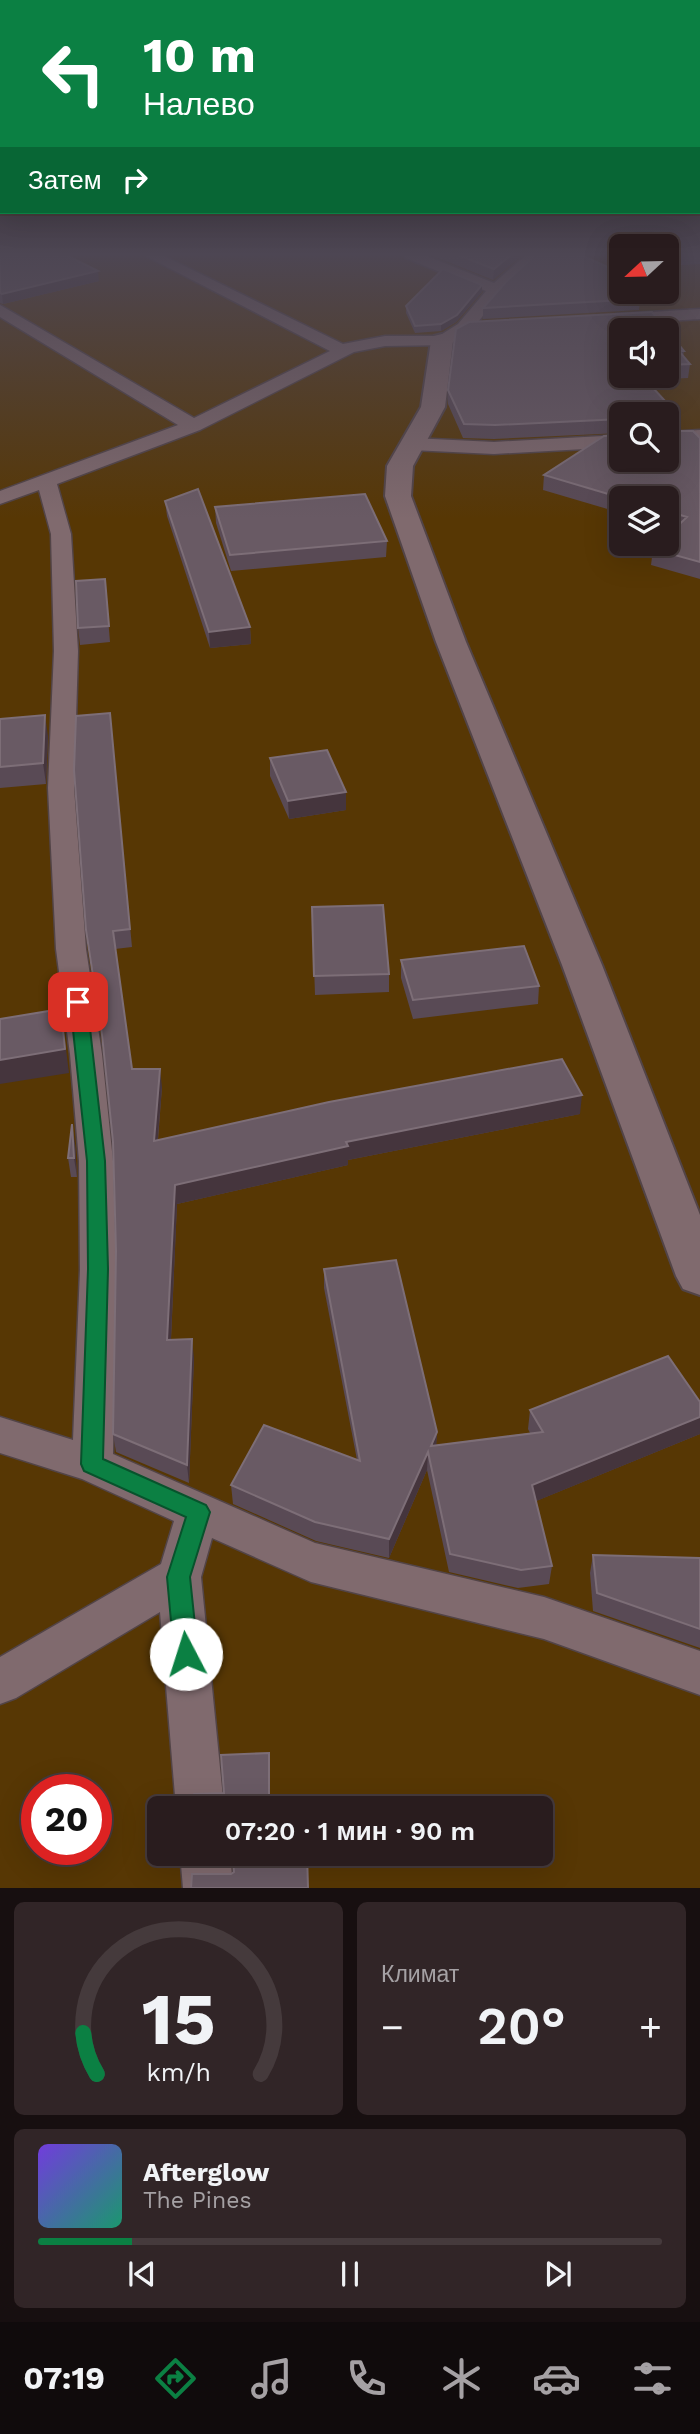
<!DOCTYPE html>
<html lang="ru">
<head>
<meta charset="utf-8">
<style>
	:root { --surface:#291c1e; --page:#312527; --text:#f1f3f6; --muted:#a5a1a4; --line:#453a3c; --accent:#0b8043 }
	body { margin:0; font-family:"Work Sans",sans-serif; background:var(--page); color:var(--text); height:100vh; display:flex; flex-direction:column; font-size:26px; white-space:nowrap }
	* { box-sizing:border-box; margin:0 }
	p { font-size:23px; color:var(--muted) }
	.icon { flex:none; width:38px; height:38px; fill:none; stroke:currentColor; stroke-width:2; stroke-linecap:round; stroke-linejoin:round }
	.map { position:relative; height:1888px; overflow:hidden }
	.details { display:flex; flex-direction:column; gap:14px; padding:14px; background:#170f10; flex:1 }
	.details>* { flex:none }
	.guide { position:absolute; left:0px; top:0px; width:700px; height:214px; box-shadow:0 7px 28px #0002,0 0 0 2px var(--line); background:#0b8043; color:#fff; overflow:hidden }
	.needle { width:46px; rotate:248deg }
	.controls { position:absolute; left:609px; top:234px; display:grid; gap:14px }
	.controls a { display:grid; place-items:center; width:70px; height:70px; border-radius:10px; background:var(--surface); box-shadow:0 7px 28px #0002,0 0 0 2px var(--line); font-size:35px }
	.speed { position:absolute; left:21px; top:1774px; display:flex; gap:14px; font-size:35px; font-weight:700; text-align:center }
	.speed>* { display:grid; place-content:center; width:91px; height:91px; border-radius:50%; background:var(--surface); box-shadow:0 7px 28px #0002,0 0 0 2px var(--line); line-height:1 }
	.speed .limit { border:10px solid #d22; background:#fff; color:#111 }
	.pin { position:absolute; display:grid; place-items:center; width:60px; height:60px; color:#fff; margin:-30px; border-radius:14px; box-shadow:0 4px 10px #0006 }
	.me { position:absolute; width:77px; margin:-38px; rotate:355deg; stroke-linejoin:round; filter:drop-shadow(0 0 5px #0008) }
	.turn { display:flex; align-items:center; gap:24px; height:147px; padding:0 28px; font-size:32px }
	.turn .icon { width:91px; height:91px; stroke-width:2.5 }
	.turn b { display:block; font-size:49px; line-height:60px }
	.then { display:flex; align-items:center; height:66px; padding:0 28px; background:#0003; gap:14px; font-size:26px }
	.big { font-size:52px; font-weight:600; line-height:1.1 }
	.details .card { flex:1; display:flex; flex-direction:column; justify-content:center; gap:10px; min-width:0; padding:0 24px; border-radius:10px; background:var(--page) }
	.details .dial { align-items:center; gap:0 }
	.dial svg { height:182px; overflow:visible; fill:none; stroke:var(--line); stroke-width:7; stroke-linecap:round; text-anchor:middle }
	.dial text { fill:var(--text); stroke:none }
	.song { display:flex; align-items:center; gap:21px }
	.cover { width:84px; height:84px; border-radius:10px; background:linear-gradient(135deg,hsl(260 70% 55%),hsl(160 70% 35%)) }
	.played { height:7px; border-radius:4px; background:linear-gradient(90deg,var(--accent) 15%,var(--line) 15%) }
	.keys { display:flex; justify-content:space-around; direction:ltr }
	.heat { display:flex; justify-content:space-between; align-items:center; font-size:38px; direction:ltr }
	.details .tiles { flex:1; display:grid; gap:14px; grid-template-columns:1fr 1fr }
	.card:last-child { grid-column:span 2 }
	.trip { position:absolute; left:147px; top:1796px; width:406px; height:70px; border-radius:10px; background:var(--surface); box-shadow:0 7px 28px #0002,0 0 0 2px var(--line); font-weight:600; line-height:70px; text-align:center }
	.menu { display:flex; height:112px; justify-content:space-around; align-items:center; background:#100b0c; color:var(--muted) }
	.menu .icon { width:49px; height:49px }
	.menu .active { color:var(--accent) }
	.menu b { font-size:32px; color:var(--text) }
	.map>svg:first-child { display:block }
</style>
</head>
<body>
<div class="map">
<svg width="700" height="1888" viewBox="0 0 700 1888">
	<rect width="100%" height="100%" fill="#372528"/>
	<!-- green -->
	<path fill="#573704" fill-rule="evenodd" d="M0 255H621V292H667V255H700V1888H0ZM621 331H667V376H621ZM621 415H667V460H621ZM621 499H667V544H621ZM37 1790H96V1850H37ZM159 1808H541V1853H159Z"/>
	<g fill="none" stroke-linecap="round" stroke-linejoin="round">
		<!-- lane casing -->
		<g stroke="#524447" stroke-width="3">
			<g id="lane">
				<polygon points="144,255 162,255 343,344 385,336 439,336 458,324 486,291 406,258 404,255 424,255 494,283 526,255 542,255 502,292 470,332 448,345 385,346 354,352 200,430 57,484 71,534 78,651 74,788 86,949 102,1054 113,1161 116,1270 113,1454 315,1543 544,1597 700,1651 700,1695 544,1639 311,1582 212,1538 201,1577 224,1808 176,1808 160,1612 16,1698 0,1704 0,1657 161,1564 174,1521 82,1479 0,1453 0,1417 73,1440 80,1270 79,1161 70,1054 56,949 48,788 54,651 51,534 39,490 0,504 0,491 178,425 0,317 0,305 194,418 330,351"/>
				<polygon points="700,309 700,319 616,324 608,319 616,314"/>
				<polygon points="700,430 700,442 667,444 667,432"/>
				<polygon points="621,435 621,447 494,454 412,450 402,444 412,438 494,442"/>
				<polygon points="180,1853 230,1853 233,1888 183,1888"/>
			</g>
		</g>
		<!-- street casing -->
		<g stroke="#524447" stroke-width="4">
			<polygon id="street" points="442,334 450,336 453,341 445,407 413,466 411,496 466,642 602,965 700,1215 700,1295 683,1289 676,1276 562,965 436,642 385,496 387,466 421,407 431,341 434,336"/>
		</g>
		<!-- lane -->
		<use href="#lane" fill="#806a6e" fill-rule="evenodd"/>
		<!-- street -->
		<use href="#street" fill="#806a6e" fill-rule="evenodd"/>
	</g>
	<!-- wall -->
	<g fill="#594a55" fill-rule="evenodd">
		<polygon points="0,255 99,281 3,304 0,303"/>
		<polygon points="431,255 522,255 493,280"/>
		<polygon points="667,255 700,255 700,264 667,266"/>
		<polygon points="482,285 482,292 456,322 441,331 415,333 406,313 406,306"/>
		<polygon points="640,299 639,310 483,319 483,308"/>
		<path d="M652 312 684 351 683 357 690 364 688 378 646 380 678 415 676 429 667 430V431H693L700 438V579L651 565 653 549 658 544H667V536L674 529 667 527V499H621V513L543 490 544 475 604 436 621 435V460H667V415H621V433L494 439 463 438 448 404V390L456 329 469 322ZM621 331H667V376H621Z"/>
		<polygon points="165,501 250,627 251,644 210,648 167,516"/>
		<polygon points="215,507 387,541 386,557 231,571 216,523"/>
		<polygon points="105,579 110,642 80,645 78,628"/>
		<polygon points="110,713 132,947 115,949 132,1069 162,1087 158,1140 580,1114 348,1160 348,1165 177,1204 171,1340 194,1358 189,1483 116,1452 113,1434 116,1251 113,1142"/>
		<polygon points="0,719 48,736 46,784 0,788"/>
		<polygon points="270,758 346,810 289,819 270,776"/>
		<polygon points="312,907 389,974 389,992 315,995"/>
		<polygon points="401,960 539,986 538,1004 413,1019 401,978"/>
		<polygon points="75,1143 77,1177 71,1177 68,1158"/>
		<polygon points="324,1269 437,1432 436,1445 530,1433 528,1429 530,1410 700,1402 700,1434 536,1501 552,1566 549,1584 518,1588 449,1572 427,1470 389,1558 316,1541 233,1504 231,1485 357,1460 324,1288"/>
		<polygon points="593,1555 700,1558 700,1648 593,1611 590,1573"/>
	</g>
	<!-- shaded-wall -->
	<g fill="#45353d">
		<polygon points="511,255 522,255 493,280 494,269"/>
		<polygon points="98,271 99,281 3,304 2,294"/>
		<polygon points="482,285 482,292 456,322 441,331 441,324"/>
		<polygon points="678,415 676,429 667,430 667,416"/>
		<polygon points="250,627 251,644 210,648 209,632"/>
		<polygon points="45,715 48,736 46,784 43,763"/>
		<polygon points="346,792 346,810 289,819 288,801"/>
		<polygon points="61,1009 69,1073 0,1084 0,1060"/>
		<polygon points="160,1069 162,1087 156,1160 154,1141"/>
		<polygon points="582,1095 580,1114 348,1160 348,1165 177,1204 170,1359 167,1340 175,1185 346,1142"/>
		<polygon points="72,1124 75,1143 77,1177 74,1158"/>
		<polygon points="192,1339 194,1358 189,1483 187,1465"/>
		<polygon points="700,1417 700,1434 529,1504 532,1485"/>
		<polygon points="437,1432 436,1451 431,1446"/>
		<polygon points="428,1452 427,1470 389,1558 389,1539"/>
		<polygon points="269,1753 270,1770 270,1808 269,1798"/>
	</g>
	<!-- building -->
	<g fill="#695a64" stroke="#7d6e77" stroke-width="2">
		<polygon points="0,255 66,255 98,271 2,294 0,293"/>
		<polygon points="458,255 511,255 494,269"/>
		<polygon points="535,255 581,255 617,271 621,276 621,292 634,292 640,299 483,308 505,283"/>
		<polygon points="443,269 482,285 457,315 441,324 415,326 406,306"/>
		<polygon points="652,312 684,351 679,351 690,364 667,365 667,331 621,331 621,376 642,376 678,415 667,416 667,431 693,431 700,438 700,562 653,549 658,544 667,544 667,536 687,517 667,511 667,499 625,499 544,475 604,436 621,435 621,460 667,460 667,415 621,415 621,419 495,425 464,424 448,390 456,329 469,322"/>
		<polygon points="198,489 250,627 209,632 165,501"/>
		<polygon points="365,494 387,541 230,555 215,507"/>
		<polygon points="105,579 109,626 78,628 76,581"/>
		<polygon points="110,713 130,929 113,931 132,1069 160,1069 154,1141 329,1102 562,1059 582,1095 346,1142 348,1146 175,1185 167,1340 192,1339 187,1465 113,1434 116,1251 113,1142 102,1035 86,930 74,770 76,716"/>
		<polygon points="45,715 43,763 0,767 0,719"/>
		<polygon points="327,750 346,792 288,801 270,758"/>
		<polygon points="383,905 389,974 314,976 312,907"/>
		<polygon points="524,946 539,986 413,1000 401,960"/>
		<polygon points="61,1009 65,1049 0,1060 0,1019"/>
		<polygon points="72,1124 74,1158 68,1158"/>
		<polygon points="396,1260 437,1432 431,1446 543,1432 530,1410 668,1356 700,1402 700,1417 532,1485 552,1566 521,1570 450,1554 428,1452 389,1539 315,1522 231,1485 264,1425 360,1461 324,1269"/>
		<polygon points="593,1555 700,1558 700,1629 597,1593"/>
		<polygon points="269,1753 269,1798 306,1796 306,1808 193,1808 194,1794 224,1793 221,1755"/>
		<polygon points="232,1853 307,1853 308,1888 191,1888 192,1874 231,1874 234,1872"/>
	</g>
	<!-- sky -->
	<linearGradient id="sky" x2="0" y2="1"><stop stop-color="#1e1416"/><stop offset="0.49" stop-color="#4d4653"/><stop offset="1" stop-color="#4d4653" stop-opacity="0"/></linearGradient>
	<rect width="700" height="519" fill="url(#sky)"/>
	<!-- route -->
	<polygon fill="#0b8043" stroke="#07532c" stroke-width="2" points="78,996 87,1002 105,1161 108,1269 103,1459 206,1505 210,1512 190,1577 198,1654 194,1662 186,1666 177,1662 174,1654 167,1577 186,1517 84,1471 81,1464 88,1269 87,1161 70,1002"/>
</svg>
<div class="controls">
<a><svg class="needle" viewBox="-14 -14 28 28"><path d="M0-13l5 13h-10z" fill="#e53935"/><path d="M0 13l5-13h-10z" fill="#a5a1a4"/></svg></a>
<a><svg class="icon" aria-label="sound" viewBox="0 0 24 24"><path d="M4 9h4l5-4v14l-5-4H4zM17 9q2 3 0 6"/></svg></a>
<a><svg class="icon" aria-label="search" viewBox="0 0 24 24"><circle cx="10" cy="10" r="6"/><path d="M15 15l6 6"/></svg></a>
<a><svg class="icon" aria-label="layers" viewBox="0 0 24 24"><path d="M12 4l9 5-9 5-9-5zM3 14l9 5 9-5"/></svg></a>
</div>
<div class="speed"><div class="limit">20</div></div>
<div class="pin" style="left:78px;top:1002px;background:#d93025"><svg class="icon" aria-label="arrive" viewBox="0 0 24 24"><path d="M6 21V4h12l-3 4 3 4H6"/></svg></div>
<svg class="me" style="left:186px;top:1654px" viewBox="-20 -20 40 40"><circle r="19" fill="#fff"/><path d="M0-13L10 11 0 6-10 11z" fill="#0b8043"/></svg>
<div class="trip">07:20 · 1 мин · 90 m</div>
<div class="guide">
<div class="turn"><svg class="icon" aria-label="left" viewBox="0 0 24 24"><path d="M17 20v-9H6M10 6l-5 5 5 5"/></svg><div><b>10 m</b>Налево</div></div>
<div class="then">Затем<svg class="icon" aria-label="right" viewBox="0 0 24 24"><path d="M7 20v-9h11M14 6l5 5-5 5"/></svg></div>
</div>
</div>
<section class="details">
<div class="tiles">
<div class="card dial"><svg viewBox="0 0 100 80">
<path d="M14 69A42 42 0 1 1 86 69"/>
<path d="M14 69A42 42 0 0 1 8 51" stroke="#0b8043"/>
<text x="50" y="56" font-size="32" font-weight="700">15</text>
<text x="50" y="72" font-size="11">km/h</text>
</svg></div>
<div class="card"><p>Климат</p>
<div class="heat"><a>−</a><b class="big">20°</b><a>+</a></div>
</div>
<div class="card">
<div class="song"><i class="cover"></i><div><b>Afterglow</b><p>The Pines</p></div></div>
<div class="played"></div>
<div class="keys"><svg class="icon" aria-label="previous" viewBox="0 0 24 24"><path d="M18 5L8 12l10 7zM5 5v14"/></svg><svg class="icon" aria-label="pause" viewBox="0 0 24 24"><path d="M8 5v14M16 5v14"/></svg><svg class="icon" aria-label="next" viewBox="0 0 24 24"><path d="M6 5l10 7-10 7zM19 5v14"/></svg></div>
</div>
</div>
</section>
<nav class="menu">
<b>07:19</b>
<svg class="icon active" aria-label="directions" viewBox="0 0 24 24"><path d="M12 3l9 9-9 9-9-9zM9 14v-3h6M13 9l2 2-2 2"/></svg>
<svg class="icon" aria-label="music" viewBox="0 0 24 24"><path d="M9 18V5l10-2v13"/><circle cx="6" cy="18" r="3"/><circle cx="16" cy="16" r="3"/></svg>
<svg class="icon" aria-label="phone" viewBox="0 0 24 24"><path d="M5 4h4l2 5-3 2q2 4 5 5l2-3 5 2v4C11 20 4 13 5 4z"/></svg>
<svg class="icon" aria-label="climate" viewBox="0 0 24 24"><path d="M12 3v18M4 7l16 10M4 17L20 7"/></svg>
<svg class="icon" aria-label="car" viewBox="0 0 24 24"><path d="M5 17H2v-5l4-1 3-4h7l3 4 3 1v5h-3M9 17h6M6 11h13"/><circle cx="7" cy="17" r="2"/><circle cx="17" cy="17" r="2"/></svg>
<svg class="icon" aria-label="filters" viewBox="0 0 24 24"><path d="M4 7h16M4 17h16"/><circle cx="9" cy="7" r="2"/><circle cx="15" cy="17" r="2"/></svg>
</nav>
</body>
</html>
